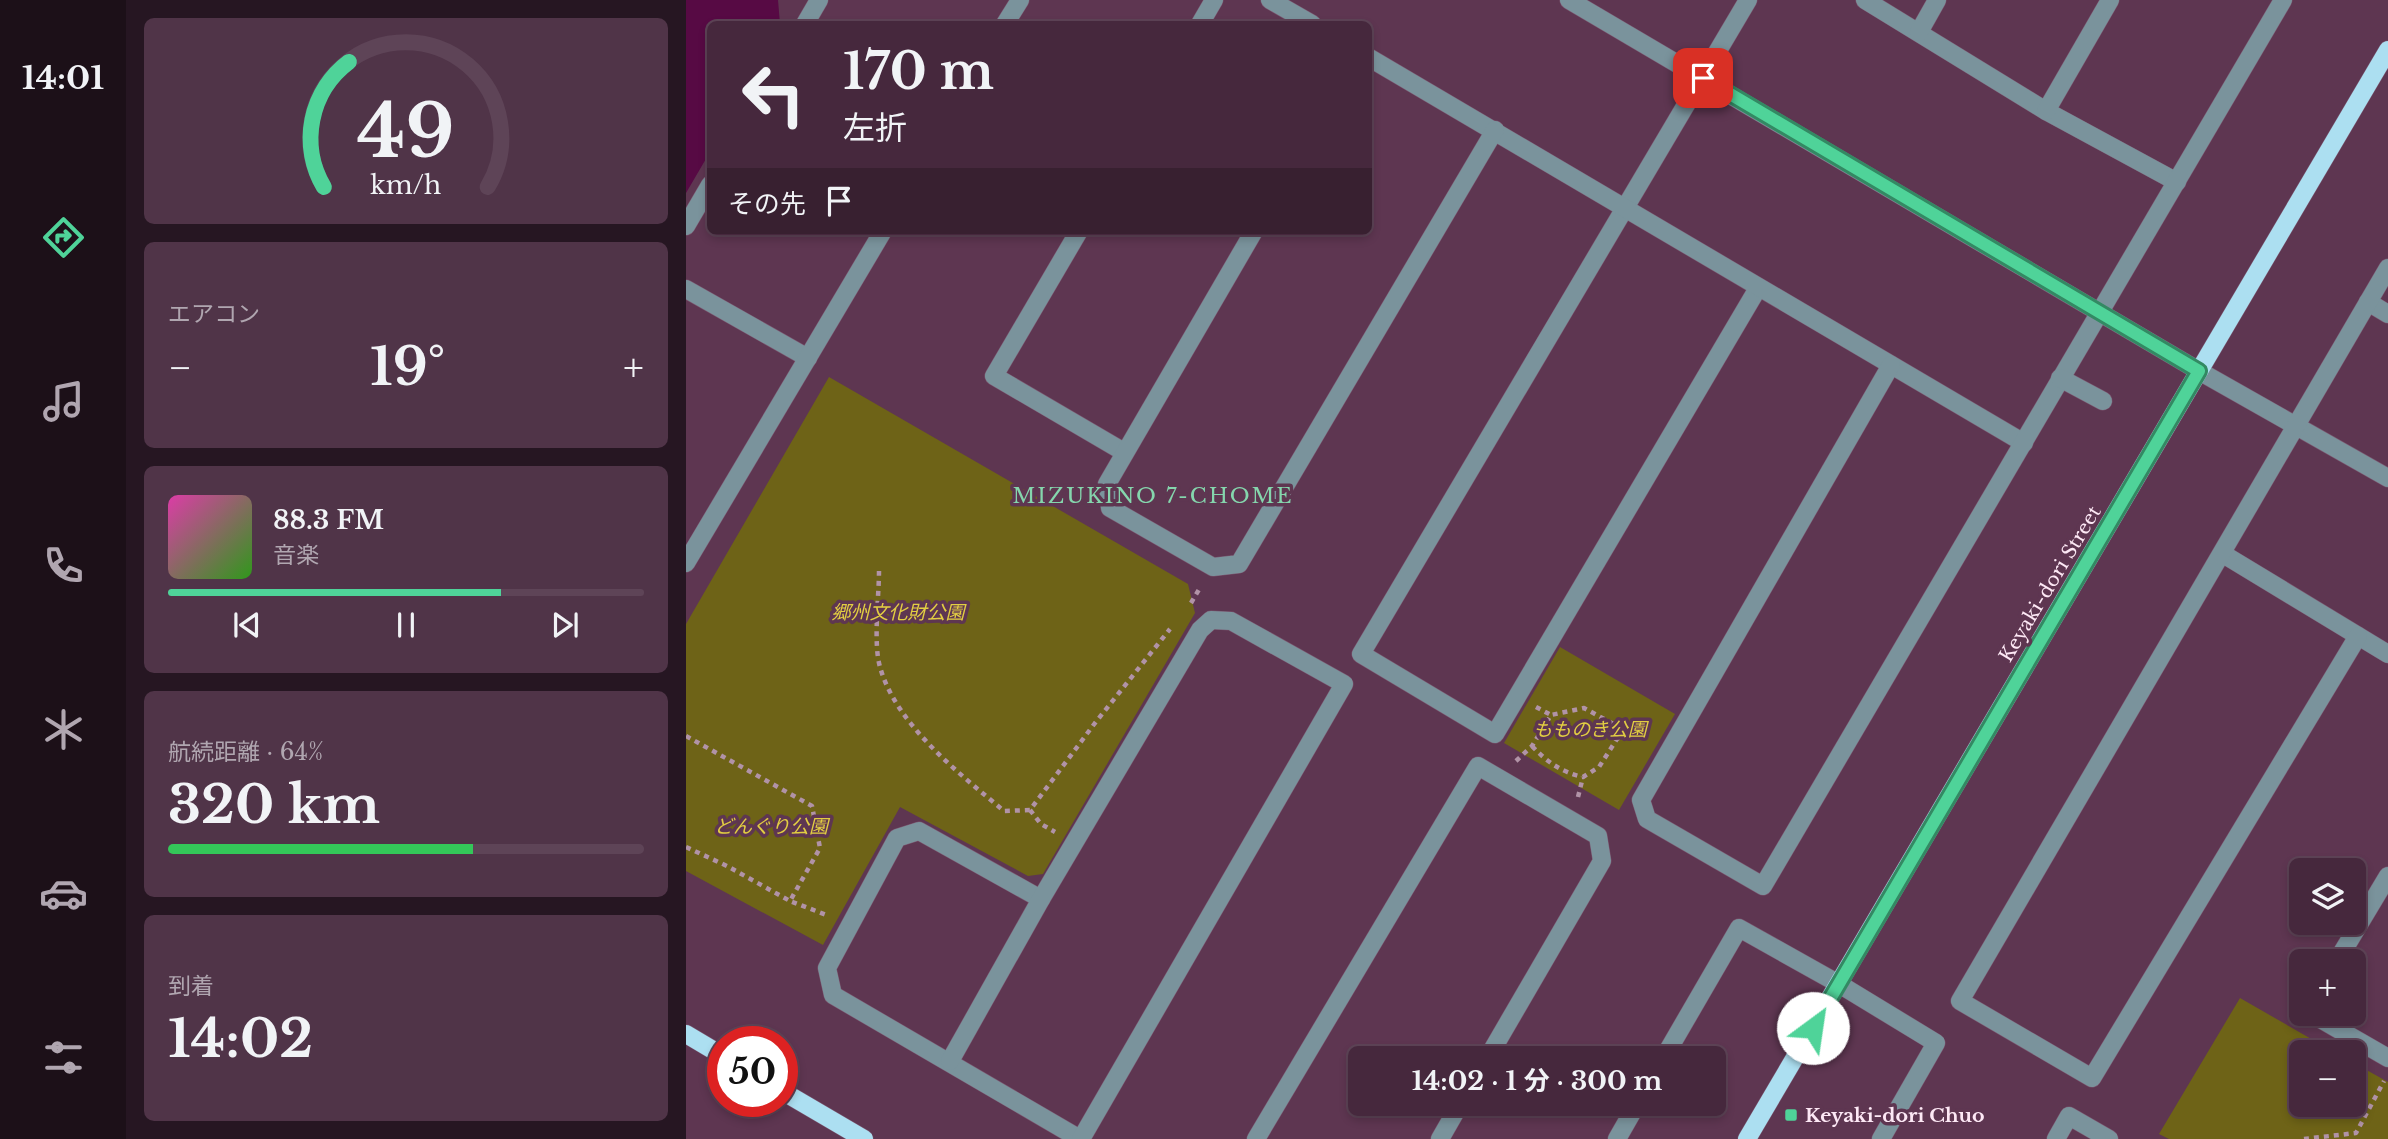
<!DOCTYPE html>
<html lang="ja">
<head>
<meta charset="utf-8">
<style>
	:root { --surface:#46283d; --page:#503448; --text:#f1f3f6; --muted:#b0a6b0; --line:#5e4457; --accent:#4fd399 }
	body { margin:0; font-family:"Libre Baskerville","Noto Sans JP",serif; background:var(--page); color:var(--text); height:100vh; display:flex; flex-direction:column; font-size:26px; white-space:nowrap }
	* { box-sizing:border-box; margin:0 }
	p { font-size:23px; color:var(--muted) }
	.icon { flex:none; width:38px; height:38px; fill:none; stroke:currentColor; stroke-width:2; stroke-linecap:round; stroke-linejoin:round }
	.map { position:relative; flex:1; overflow:hidden }
	.side { display:flex; flex-direction:column; gap:18px; padding:18px; background:#261622; width:560px }
	.side>* { flex:none }
	.hud { position:absolute; left:21px; top:21px; width:665px; height:214px; border-radius:10px; box-shadow:0 4px 10px #0003,0 0 0 2px var(--line); background:#46283d; color:var(--text); overflow:hidden }
	.fabs { position:absolute; left:1603px; top:858px; display:grid; gap:14px }
	.fabs a { display:grid; place-items:center; width:77px; height:77px; border-radius:10px; background:var(--surface); box-shadow:0 4px 10px #0003,0 0 0 2px var(--line); font-size:35px }
	.speed { position:absolute; left:21px; top:1026px; display:flex; gap:14px; font-size:35px; font-weight:700; text-align:center }
	.speed>* { display:grid; place-content:center; width:91px; height:91px; border-radius:50%; background:var(--surface); box-shadow:0 4px 10px #0003,0 0 0 2px var(--line); line-height:1 }
	.speed .limit { border:10px solid #d22; background:#fff; color:#111 }
	.pin { position:absolute; display:grid; place-items:center; width:60px; height:60px; color:#fff; margin:-30px; border-radius:14px; box-shadow:0 4px 10px #0006 }
	.me { position:absolute; width:77px; margin:-38px; rotate:31deg; stroke-linejoin:round; filter:drop-shadow(0 0 5px #0008) }
	.turn { display:flex; align-items:center; gap:24px; height:147px; padding:0 21px; font-size:32px }
	.turn .icon { width:91px; height:91px; stroke-width:2.5 }
	.turn b { display:block; font-size:49px; line-height:60px }
	.then { display:flex; align-items:center; height:66px; padding:0 21px; background:#0003; gap:14px; font-size:26px }
	.big { font-size:52px; font-weight:700; line-height:1.1 }
	.side .widget { flex:1; display:flex; flex-direction:column; justify-content:center; gap:10px; min-width:0; padding:0 24px; border-radius:10px; background:var(--page) }
	.side .dial { align-items:center; gap:0 }
	.dial svg { height:182px; overflow:visible; fill:none; stroke:var(--line); stroke-width:7; stroke-linecap:round; text-anchor:middle }
	.dial text { fill:var(--text); stroke:none }
	.song { display:flex; align-items:center; gap:21px }
	.cover { width:84px; height:84px; border-radius:10px; background:linear-gradient(135deg,hsl(320 70% 55%),hsl(110 70% 35%)) }
	.played { height:7px; border-radius:4px; background:linear-gradient(90deg,var(--accent) 70%,var(--line) 70%) }
	.keys { display:flex; justify-content:space-around; direction:ltr }
	.heat { display:flex; justify-content:space-between; align-items:center; font-size:38px; direction:ltr }
	.charge { height:10px; border-radius:5px; background:linear-gradient(90deg,#34c759 64%,var(--line) 0) }
	.trip { position:absolute; left:662px; top:1046px; width:378px; height:70px; border-radius:10px; background:var(--surface); box-shadow:0 4px 10px #0003,0 0 0 2px var(--line); font-weight:700; line-height:70px; text-align:center }
	main { display:flex; flex:1; min-height:0 }
	.menu { display:flex; flex-direction:column; width:126px; justify-content:space-around; align-items:center; background:#1c1018; color:var(--muted) }
	.menu .icon { width:49px; height:49px }
	.menu .on { color:var(--accent) }
	.menu b { font-size:32px; color:var(--text) }
	.map>svg:first-child { display:block }
</style>
</head>
<body>
<main>
<nav class="menu">
<b>14:01</b>
<svg class="icon on" aria-label="directions" viewBox="0 0 24 24"><path d="M12 3l9 9-9 9-9-9zM9 14v-3h6M13 9l2 2-2 2"/></svg>
<svg class="icon" aria-label="music" viewBox="0 0 24 24"><path d="M9 18V5l10-2v13"/><circle cx="6" cy="18" r="3"/><circle cx="16" cy="16" r="3"/></svg>
<svg class="icon" aria-label="phone" viewBox="0 0 24 24"><path d="M5 4h4l2 5-3 2q2 4 5 5l2-3 5 2v4C11 20 4 13 5 4z"/></svg>
<svg class="icon" aria-label="climate" viewBox="0 0 24 24"><path d="M12 3v18M4 7l16 10M4 17L20 7"/></svg>
<svg class="icon" aria-label="car" viewBox="0 0 24 24"><path d="M5 17H2v-5l4-1 3-4h7l3 4 3 1v5h-3M9 17h6M6 11h13"/><circle cx="7" cy="17" r="2"/><circle cx="17" cy="17" r="2"/></svg>
<svg class="icon" aria-label="filters" viewBox="0 0 24 24"><path d="M4 7h16M4 17h16"/><circle cx="9" cy="7" r="2"/><circle cx="15" cy="17" r="2"/></svg>
</nav>
<section class="side">
<div class="widget dial"><svg viewBox="0 0 100 80">
<path d="M14 69A42 42 0 1 1 86 69"/>
<path d="M14 69A42 42 0 0 1 25 14" stroke="#4fd399"/>
<text x="50" y="56" font-size="32" font-weight="700">49</text>
<text x="50" y="72" font-size="11">km/h</text>
</svg></div>
<div class="widget"><p>エアコン</p>
<div class="heat"><a>−</a><b class="big">19°</b><a>+</a></div>
</div>
<div class="widget">
<div class="song"><i class="cover"></i><div><b>88.3 FM</b><p>音楽</p></div></div>
<div class="played"></div>
<div class="keys"><svg class="icon" aria-label="previous" viewBox="0 0 24 24"><path d="M18 5L8 12l10 7zM5 5v14"/></svg><svg class="icon" aria-label="pause" viewBox="0 0 24 24"><path d="M8 5v14M16 5v14"/></svg><svg class="icon" aria-label="next" viewBox="0 0 24 24"><path d="M6 5l10 7-10 7zM19 5v14"/></svg></div>
</div>
<div class="widget"><p>航続距離 · 64%</p><b class="big">320 km</b><div class="charge"></div></div>
<div class="widget"><p>到着</p><b class="big">14:02</b></div>
</section>
<div class="map">
<svg width="1702" height="1139" viewBox="0 0 1702 1139">
	<rect width="100%" height="100%" fill="#5e3651"/>
	<!-- green -->
	<g fill="#6e6317">
		<polygon points="143,377 502,584 509,613 357,874 342,876 214,807 137,945 0,871 0,624"/>
		<polygon points="874,647 989,714 933,810 818,743"/>
		<polygon points="1554,998 1648,1052 1615,1052 1615,1104 1668,1104 1668,1063 1702,1082 1702,1139 1483,1139 1473,1134"/>
	</g>
	<!-- water -->
	<polygon fill="#570a44" points="0,0 92,0 94,24 24,24 24,152 0,193"/>
	<g fill="none" stroke-linecap="round" stroke-linejoin="round">
		<!-- minor casing -->
		<g stroke="#7b566f" stroke-width="19">
			<g id="minor">
				<polyline points="584,0 626,24"/>
				<polyline points="883,0 1513,371 1702,478"/>
				<polyline points="1062,0 675,654 809,734 1072,288"/>
				<polyline points="1179,0 1360,111 1491,182"/>
				<polyline points="119,24 133,0"/>
				<polyline points="319,24 334,0"/>
				<polyline points="514,24 528,0"/>
				<polyline points="1233,32 1251,0"/>
				<polyline points="682,57 1338,443"/>
				<polyline points="1360,111 1424,0"/>
				<polyline points="0,226 24,185"/>
				<polyline points="393,231 308,376 438,452"/>
				<polyline points="568,231 421,484 424,508 527,567 553,564 809,130"/>
				<polyline points="0,289 122,358"/>
				<polyline points="1682,302 1702,314"/>
				<polyline points="1205,365 955,800 961,819 1077,886 1597,0"/>
				<polyline points="1374,378 1417,401"/>
				<polyline points="1537,554 1702,654"/>
				<polyline points="0,563 197,231"/>
				<polyline points="1672,636 1406,1078 1274,1001 1702,268"/>
				<polyline points="355,899 233,831 211,838 141,968 147,995 394,1139"/>
				<polyline points="1651,961 1702,876"/>
				<polyline points="1624,1013 1702,1058"/>
				<polyline points="977,1059 1053,928 1153,984 1250,1043 1195,1139"/>
				<polyline points="264,1061 355,899 514,630 525,620 545,621 658,684 395,1139"/>
				<polyline points="570,1139 792,766 912,836 916,861 801,1059"/>
				<polyline points="754,1139 774,1104"/>
				<polyline points="931,1139 951,1104"/>
				<polyline points="1370,1139 1383,1116 1423,1139"/>
			</g>
		</g>
		<!-- major casing -->
		<g stroke="#7b566f" stroke-width="19">
			<g id="major">
				<polyline points="0,1034 37,1056"/>
				<polyline points="96,1091 178,1139"/>
				<polyline points="1061,1139 1702,50"/>
			</g>
		</g>
		<!-- path -->
		<g stroke="#b193a7" stroke-width="4.5" stroke-dasharray="5 5" stroke-linecap="butt">
			<path d="M193 571C193 597 187 643 194 667 210 725 274 774 318 811L344 810 409 723 484 629"/>
			<polyline points="505,603 515,586"/>
			<polyline points="850,707 865,715"/>
			<polyline points="0,736 126,806 134,848 104,901 143,916"/>
			<path d="M846 746C861 762 875 772 897 777L913 767 931 739 942 732 965 737"/>
			<polyline points="830,761 846,746 865,715 898,708 942,732"/>
			<polyline points="892,797 897,777"/>
			<polyline points="344,810 355,824 369,832"/>
			<polyline points="0,847 41,866 104,901"/>
			<polyline points="1618,1139 1670,1133 1698,1081"/>
		</g>
		<!-- minor -->
		<use href="#minor" stroke="#7a939c" stroke-width="18"/>
		<!-- major -->
		<use href="#major" stroke="#acdff1" stroke-width="18"/>
	</g>
	<g fill="none" stroke-linecap="round" stroke-linejoin="round">
		<!-- route casing -->
		<g stroke="#338963" stroke-width="18">
			<polyline id="route" points="1017,78 1513,371 1127,1028"/>
		</g>
		<!-- route -->
		<use href="#route" stroke="#4fd399" stroke-width="12"/>
	</g>
	<!-- markers -->
	<rect fill="#4fd399" stroke="#5e3651" stroke-width="2.5" x="1098" y="1108" width="14" height="14" rx="3.5"/>
	<g text-anchor="middle" dominant-baseline="central" stroke-width="7" stroke-linejoin="round" paint-order="stroke">
		<!-- street labels -->
		<g font-size="19" fill="#fde8f5" stroke="#5e3651">
			<text transform="translate(1364 584) rotate(-59)">Keyaki-dori Street</text>
		</g>
		<!-- park labels -->
		<g font-size="19" font-style="italic" fill="#e2ce42" stroke="#5e3651">
			<text x="212" y="612">郷州文化財公園</text>
			<text x="904" y="729">もものき公園</text>
			<text x="85" y="826">どんぐり公園</text>
		</g>
		<!-- poi labels -->
		<g font-size="19" font-weight="bold" fill="#fde8f5" stroke="#5e3651" text-anchor="start">
			<text x="1119" y="1115">Keyaki-dori Chuo</text>
		</g>
		<!-- neighbourhood labels -->
		<g font-size="21" letter-spacing="2" fill="#85d6ad" stroke="#5e3651">
			<text x="467" y="496">MIZUKINO 7-CHOME</text>
		</g>
	</g>
</svg>
<div class="fabs">
<a><svg class="icon" aria-label="layers" viewBox="0 0 24 24"><path d="M12 4l9 5-9 5-9-5zM3 14l9 5 9-5"/></svg></a>
<a>+</a>
<a>−</a>
</div>
<div class="speed"><div class="limit">50</div></div>
<div class="pin" style="left:1017px;top:78px;background:#d93025"><svg class="icon" aria-label="arrive" viewBox="0 0 24 24"><path d="M6 21V4h12l-3 4 3 4H6"/></svg></div>
<svg class="me" style="left:1127px;top:1028px" viewBox="-20 -20 40 40"><circle r="19" fill="#fff"/><path d="M0-13L10 11 0 6-10 11z" fill="#4fd399"/></svg>
<div class="trip">14:02 · 1 分 · 300 m</div>
<div class="hud">
<div class="turn"><svg class="icon" aria-label="left" viewBox="0 0 24 24"><path d="M17 20v-9H6M10 6l-5 5 5 5"/></svg><div><b>170 m</b>左折</div></div>
<div class="then">その先<svg class="icon" aria-label="arrive" viewBox="0 0 24 24"><path d="M6 21V4h12l-3 4 3 4H6"/></svg></div>
</div>
</div>
</main>
</body>
</html>
